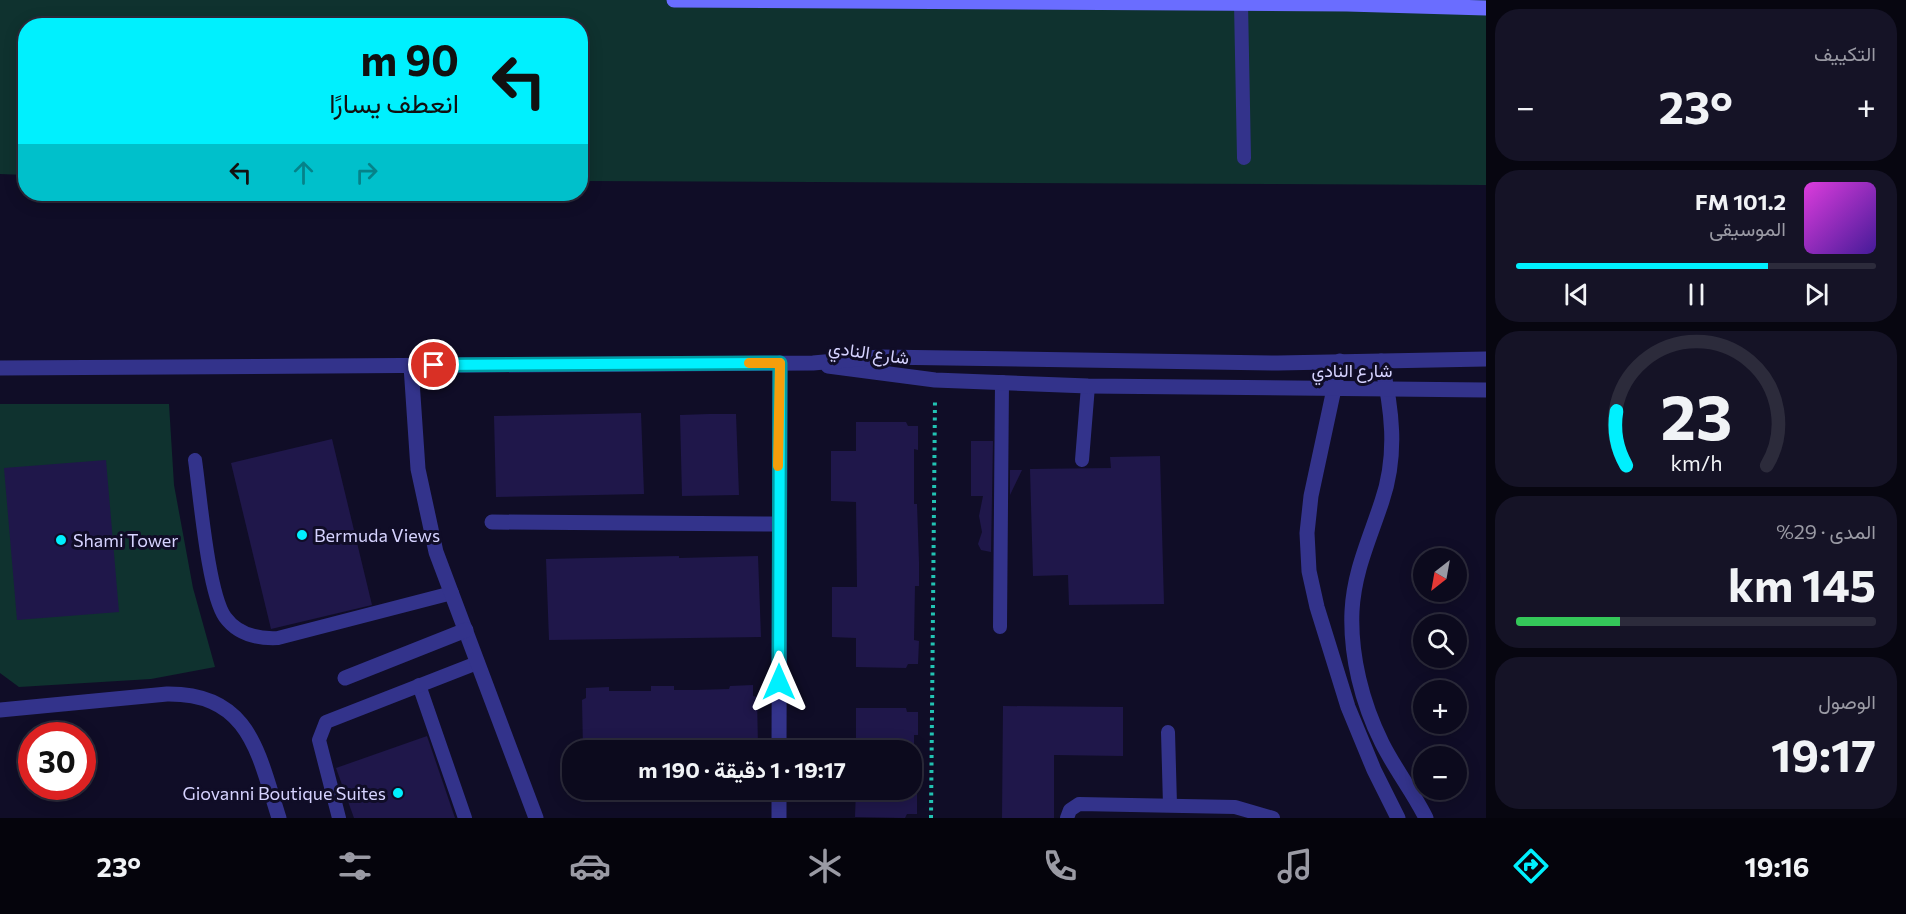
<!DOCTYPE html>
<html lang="ar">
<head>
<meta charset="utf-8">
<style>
	:root { --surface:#0c0a1d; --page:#151326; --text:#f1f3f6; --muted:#9a9aa4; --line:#2c2b3b; --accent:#00f0fe }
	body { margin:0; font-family:Commissioner,Vazirmatn,sans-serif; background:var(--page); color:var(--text); direction:rtl; height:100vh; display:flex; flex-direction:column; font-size:22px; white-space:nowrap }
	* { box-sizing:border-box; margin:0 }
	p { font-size:20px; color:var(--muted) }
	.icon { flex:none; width:33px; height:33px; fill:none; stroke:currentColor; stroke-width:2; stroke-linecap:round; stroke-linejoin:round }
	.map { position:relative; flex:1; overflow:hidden; direction:ltr }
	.details { display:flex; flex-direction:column; gap:9px; padding:9px; background:#070610; width:420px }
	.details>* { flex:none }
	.banner { position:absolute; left:18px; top:18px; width:570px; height:183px; border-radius:24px; box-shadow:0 3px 15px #0003,0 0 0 2px var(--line); direction:rtl; background:#00f0fe; color:#111; overflow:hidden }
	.needle { width:39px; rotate:211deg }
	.fabs { position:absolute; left:1413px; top:548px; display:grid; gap:12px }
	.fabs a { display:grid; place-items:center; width:54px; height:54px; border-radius:50%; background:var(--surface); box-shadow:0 3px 15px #0003,0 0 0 2px var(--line); font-size:30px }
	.speed { position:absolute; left:18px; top:722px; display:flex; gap:12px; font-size:30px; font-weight:700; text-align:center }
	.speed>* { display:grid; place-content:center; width:78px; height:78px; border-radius:50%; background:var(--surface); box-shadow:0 3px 15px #0003,0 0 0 2px var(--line); line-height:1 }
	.speed .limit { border:9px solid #d22; background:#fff; color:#111 }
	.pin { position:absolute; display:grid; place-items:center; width:51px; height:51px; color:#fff; margin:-26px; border:3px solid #fff; border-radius:50%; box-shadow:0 2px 6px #0007 }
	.me { position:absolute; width:66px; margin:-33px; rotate:0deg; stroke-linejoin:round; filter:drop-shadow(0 0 4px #0008) }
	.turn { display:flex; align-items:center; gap:21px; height:126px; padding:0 30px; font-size:27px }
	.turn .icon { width:78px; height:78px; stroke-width:2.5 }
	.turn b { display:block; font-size:42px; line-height:51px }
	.lanes { display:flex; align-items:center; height:57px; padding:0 30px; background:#0003; justify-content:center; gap:30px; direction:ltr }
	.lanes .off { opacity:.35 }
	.big { font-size:45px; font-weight:700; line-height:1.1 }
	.details .tile { flex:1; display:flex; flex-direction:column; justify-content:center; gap:9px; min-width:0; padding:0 21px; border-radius:24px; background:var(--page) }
	.details .dial { align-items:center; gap:0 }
	.dial svg { height:156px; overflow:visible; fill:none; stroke:var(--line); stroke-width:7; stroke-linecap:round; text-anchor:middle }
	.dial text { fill:var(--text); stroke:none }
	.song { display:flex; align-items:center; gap:18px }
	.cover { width:72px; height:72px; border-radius:9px; background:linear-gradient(135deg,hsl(300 70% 55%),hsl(260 70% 35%)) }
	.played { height:6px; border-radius:3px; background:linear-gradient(90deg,var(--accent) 70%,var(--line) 70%) }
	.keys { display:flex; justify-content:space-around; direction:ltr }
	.heat { display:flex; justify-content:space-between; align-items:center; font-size:33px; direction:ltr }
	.charge { height:9px; border-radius:4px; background:linear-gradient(90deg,#34c759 29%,var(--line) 0) }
	.trip { position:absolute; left:562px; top:740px; width:360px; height:60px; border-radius:24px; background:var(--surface); box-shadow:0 3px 15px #0003,0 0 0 2px var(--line); font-weight:700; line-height:60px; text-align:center; direction:rtl }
	.tab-bar { display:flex; height:96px; justify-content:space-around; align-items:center; background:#05040c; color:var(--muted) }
	.tab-bar .icon { width:42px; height:42px }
	.tab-bar .current { color:var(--accent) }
	.tab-bar b { font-size:27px; color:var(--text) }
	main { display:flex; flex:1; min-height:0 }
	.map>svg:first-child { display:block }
</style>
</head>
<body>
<main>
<section class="details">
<div class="tile"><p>التكييف</p>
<div class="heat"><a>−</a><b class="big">23°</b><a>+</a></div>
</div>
<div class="tile">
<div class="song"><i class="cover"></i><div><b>101.2 FM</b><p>الموسيقى</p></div></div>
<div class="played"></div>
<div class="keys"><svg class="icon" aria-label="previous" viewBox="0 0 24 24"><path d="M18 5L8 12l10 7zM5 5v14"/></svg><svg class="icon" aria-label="pause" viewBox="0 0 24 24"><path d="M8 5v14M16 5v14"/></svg><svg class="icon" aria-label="next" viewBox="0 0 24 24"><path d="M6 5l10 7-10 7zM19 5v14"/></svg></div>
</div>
<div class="tile dial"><svg viewBox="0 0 100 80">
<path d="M14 69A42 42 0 1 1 86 69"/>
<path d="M14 69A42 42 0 0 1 9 41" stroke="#00f0fe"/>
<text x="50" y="56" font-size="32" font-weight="700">23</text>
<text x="50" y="72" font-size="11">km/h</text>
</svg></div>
<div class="tile"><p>المدى · 29%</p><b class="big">145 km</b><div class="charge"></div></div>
<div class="tile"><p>الوصول</p><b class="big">19:17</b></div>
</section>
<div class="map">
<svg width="1486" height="818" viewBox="0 0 1486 818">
	<rect width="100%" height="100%" fill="#100d27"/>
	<!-- green -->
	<g fill="#0f322f">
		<polygon points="0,0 1486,0 1486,185 581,181 580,26 26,26 25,175 0,174"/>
		<polygon points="0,404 169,404 174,485 193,588 215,667 151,679 19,687 0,673"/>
	</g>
	<!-- building -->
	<g fill="#1f174a">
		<polygon points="641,413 644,494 496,497 494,416"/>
		<polygon points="709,414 736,414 739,495 682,496 680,415"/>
		<polygon points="856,422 906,422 908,426 918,426 918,450 914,449 914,504 917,504 919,562 919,586 915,586 914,640 919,641 918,664 908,664 906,668 856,667 856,638 832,637 832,587 857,587 856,502 831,501 831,451 856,451"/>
		<polygon points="332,439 372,605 271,629 231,463"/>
		<polygon points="971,441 993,441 991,552 981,550 978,544 982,532 979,516 983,496 971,496"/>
		<polygon points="1160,456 1164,604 1069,605 1068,575 1033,576 1030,469 1111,468 1110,457"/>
		<polygon points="106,460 119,612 17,620 4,468"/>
		<polygon points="1010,470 1022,470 1010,495"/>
		<polygon points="679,556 679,558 758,556 761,637 549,640 546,559"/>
		<polygon points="753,685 753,696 757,697 758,747 728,747 728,750 678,750 678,748 583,750 582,700 586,698 586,688 609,687 609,691 651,691 651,686 674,686 674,690 694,690 729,689 730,686"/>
		<polygon points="1003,706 1123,707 1123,756 1054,755 1054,818 1002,818"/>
		<polygon points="856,708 906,708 907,712 918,712 918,735 914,735 914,750 856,750"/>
		<polygon points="427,736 455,818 354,818 336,768"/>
		<polygon points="856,789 917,790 917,814 907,814 905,818 855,817"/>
	</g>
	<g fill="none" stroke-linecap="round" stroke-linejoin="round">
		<!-- path -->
		<polyline stroke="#22c3b3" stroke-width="4" stroke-dasharray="3 4.5" stroke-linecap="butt" points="931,818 935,399"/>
		<!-- lane -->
		<g stroke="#33338b" stroke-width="14">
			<polyline points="1241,3 1244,158"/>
			<path d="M195 460C200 494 208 593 225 617 238 635 258 639 278 638L452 593"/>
			<polyline points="1082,460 1088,386"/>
			<polyline points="1000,627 1002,382"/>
			<polyline points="419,685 465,818"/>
			<polyline points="1168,732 1170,805"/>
			<polyline points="339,818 319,740 326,722 477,663"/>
			<polyline points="1067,818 1070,810 1079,804 1235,807 1273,818"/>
		</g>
		<!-- street -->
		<g stroke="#33338b" stroke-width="15">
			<polyline points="1340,361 1311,496 1307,533 1309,571 1317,607 1348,707 1374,770 1398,818"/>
			<path d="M1381 361C1392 408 1398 454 1382 501 1370 538 1354 571 1352 611 1350 655 1362 703 1382 743 1395 769 1413 792 1426 818"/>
			<polyline points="411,366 418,469 436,552 536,818"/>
			<polyline points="828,366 935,380 1088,386 1486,390"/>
			<polyline points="0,368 813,363 880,357 1278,363 1486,359"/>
			<polyline points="492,522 778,524"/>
			<polyline points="345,678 466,630"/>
			<path d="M0 710 167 694C250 693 258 753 279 818"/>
			<polyline points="779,750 780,363"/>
			<polyline points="583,794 779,791"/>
			<polyline points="779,818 779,789"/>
		</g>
		<!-- secondary -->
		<polyline stroke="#6a6dff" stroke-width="15" points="674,0 1347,4 1486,8"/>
	</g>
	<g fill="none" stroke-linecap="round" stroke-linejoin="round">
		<!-- route casing -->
		<g stroke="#009ca5" stroke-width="15">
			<polyline id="route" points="434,365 780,363 779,682"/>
		</g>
		<!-- route -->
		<use href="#route" stroke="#00f0fe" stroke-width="10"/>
		<!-- slow -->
		<polyline stroke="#f59e0b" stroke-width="10" points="749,363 780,363 778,466"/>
	</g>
	<!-- markers -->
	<g fill="#00f0fe" stroke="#100d27" stroke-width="2">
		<circle cx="302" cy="535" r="6"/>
		<circle cx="61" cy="540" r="6"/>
		<circle cx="398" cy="793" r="6"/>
	</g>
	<g text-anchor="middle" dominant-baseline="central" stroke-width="6" stroke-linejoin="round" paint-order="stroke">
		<!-- street labels -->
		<g font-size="18" fill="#d6d3ff" stroke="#100d27">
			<text transform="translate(869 352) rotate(8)">شارع النادي</text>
			<text x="1352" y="370">شارع النادي</text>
		</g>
		<!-- poi labels -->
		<g font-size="18" fill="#d6d3ff" stroke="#100d27" text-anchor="start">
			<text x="314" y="535">Bermuda Views</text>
			<text x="73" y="540">Shami Tower</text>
			<text x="386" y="793" text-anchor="end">Giovanni Boutique Suites</text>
		</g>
	</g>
</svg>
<div class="fabs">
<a><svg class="needle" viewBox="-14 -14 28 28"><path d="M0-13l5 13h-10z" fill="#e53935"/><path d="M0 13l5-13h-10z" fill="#9a9aa4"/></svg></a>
<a><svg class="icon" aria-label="search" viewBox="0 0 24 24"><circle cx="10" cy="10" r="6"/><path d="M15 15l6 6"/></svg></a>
<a>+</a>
<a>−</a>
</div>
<div class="speed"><div class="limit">30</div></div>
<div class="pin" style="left:434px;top:365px;background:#d93025"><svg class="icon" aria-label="arrive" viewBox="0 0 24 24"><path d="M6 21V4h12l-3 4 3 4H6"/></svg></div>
<svg class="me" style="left:779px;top:682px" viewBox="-20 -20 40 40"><path d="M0-17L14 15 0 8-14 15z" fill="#00f0fe" stroke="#fff" stroke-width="4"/></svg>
<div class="trip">19:17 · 1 دقيقة · 190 m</div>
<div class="banner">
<div class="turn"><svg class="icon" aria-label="left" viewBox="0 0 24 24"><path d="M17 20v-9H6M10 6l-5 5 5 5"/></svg><div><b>90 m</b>انعطف يسارًا</div></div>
<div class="lanes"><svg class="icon" aria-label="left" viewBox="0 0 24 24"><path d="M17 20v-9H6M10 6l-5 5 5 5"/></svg><svg class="icon off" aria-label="ahead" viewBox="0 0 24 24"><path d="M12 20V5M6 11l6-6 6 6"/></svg><svg class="icon off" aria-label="right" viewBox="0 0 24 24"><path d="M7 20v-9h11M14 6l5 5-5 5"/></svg></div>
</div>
</div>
</main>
<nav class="tab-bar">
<b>19:16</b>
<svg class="icon current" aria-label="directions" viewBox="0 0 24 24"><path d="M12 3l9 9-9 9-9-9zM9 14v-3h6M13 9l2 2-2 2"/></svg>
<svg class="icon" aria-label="music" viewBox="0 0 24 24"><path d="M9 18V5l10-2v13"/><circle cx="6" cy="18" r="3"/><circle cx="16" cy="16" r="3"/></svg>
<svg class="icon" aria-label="phone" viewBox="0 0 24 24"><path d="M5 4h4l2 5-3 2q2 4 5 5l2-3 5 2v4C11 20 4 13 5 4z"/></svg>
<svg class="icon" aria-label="climate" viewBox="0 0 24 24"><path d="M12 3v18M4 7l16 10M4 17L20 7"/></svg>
<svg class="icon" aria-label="car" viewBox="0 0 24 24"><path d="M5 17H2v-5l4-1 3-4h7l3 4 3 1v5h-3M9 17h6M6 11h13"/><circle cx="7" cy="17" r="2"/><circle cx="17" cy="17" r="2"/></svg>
<svg class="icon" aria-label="filters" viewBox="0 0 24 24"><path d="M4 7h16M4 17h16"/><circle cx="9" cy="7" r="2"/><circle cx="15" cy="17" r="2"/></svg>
<b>23°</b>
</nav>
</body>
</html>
